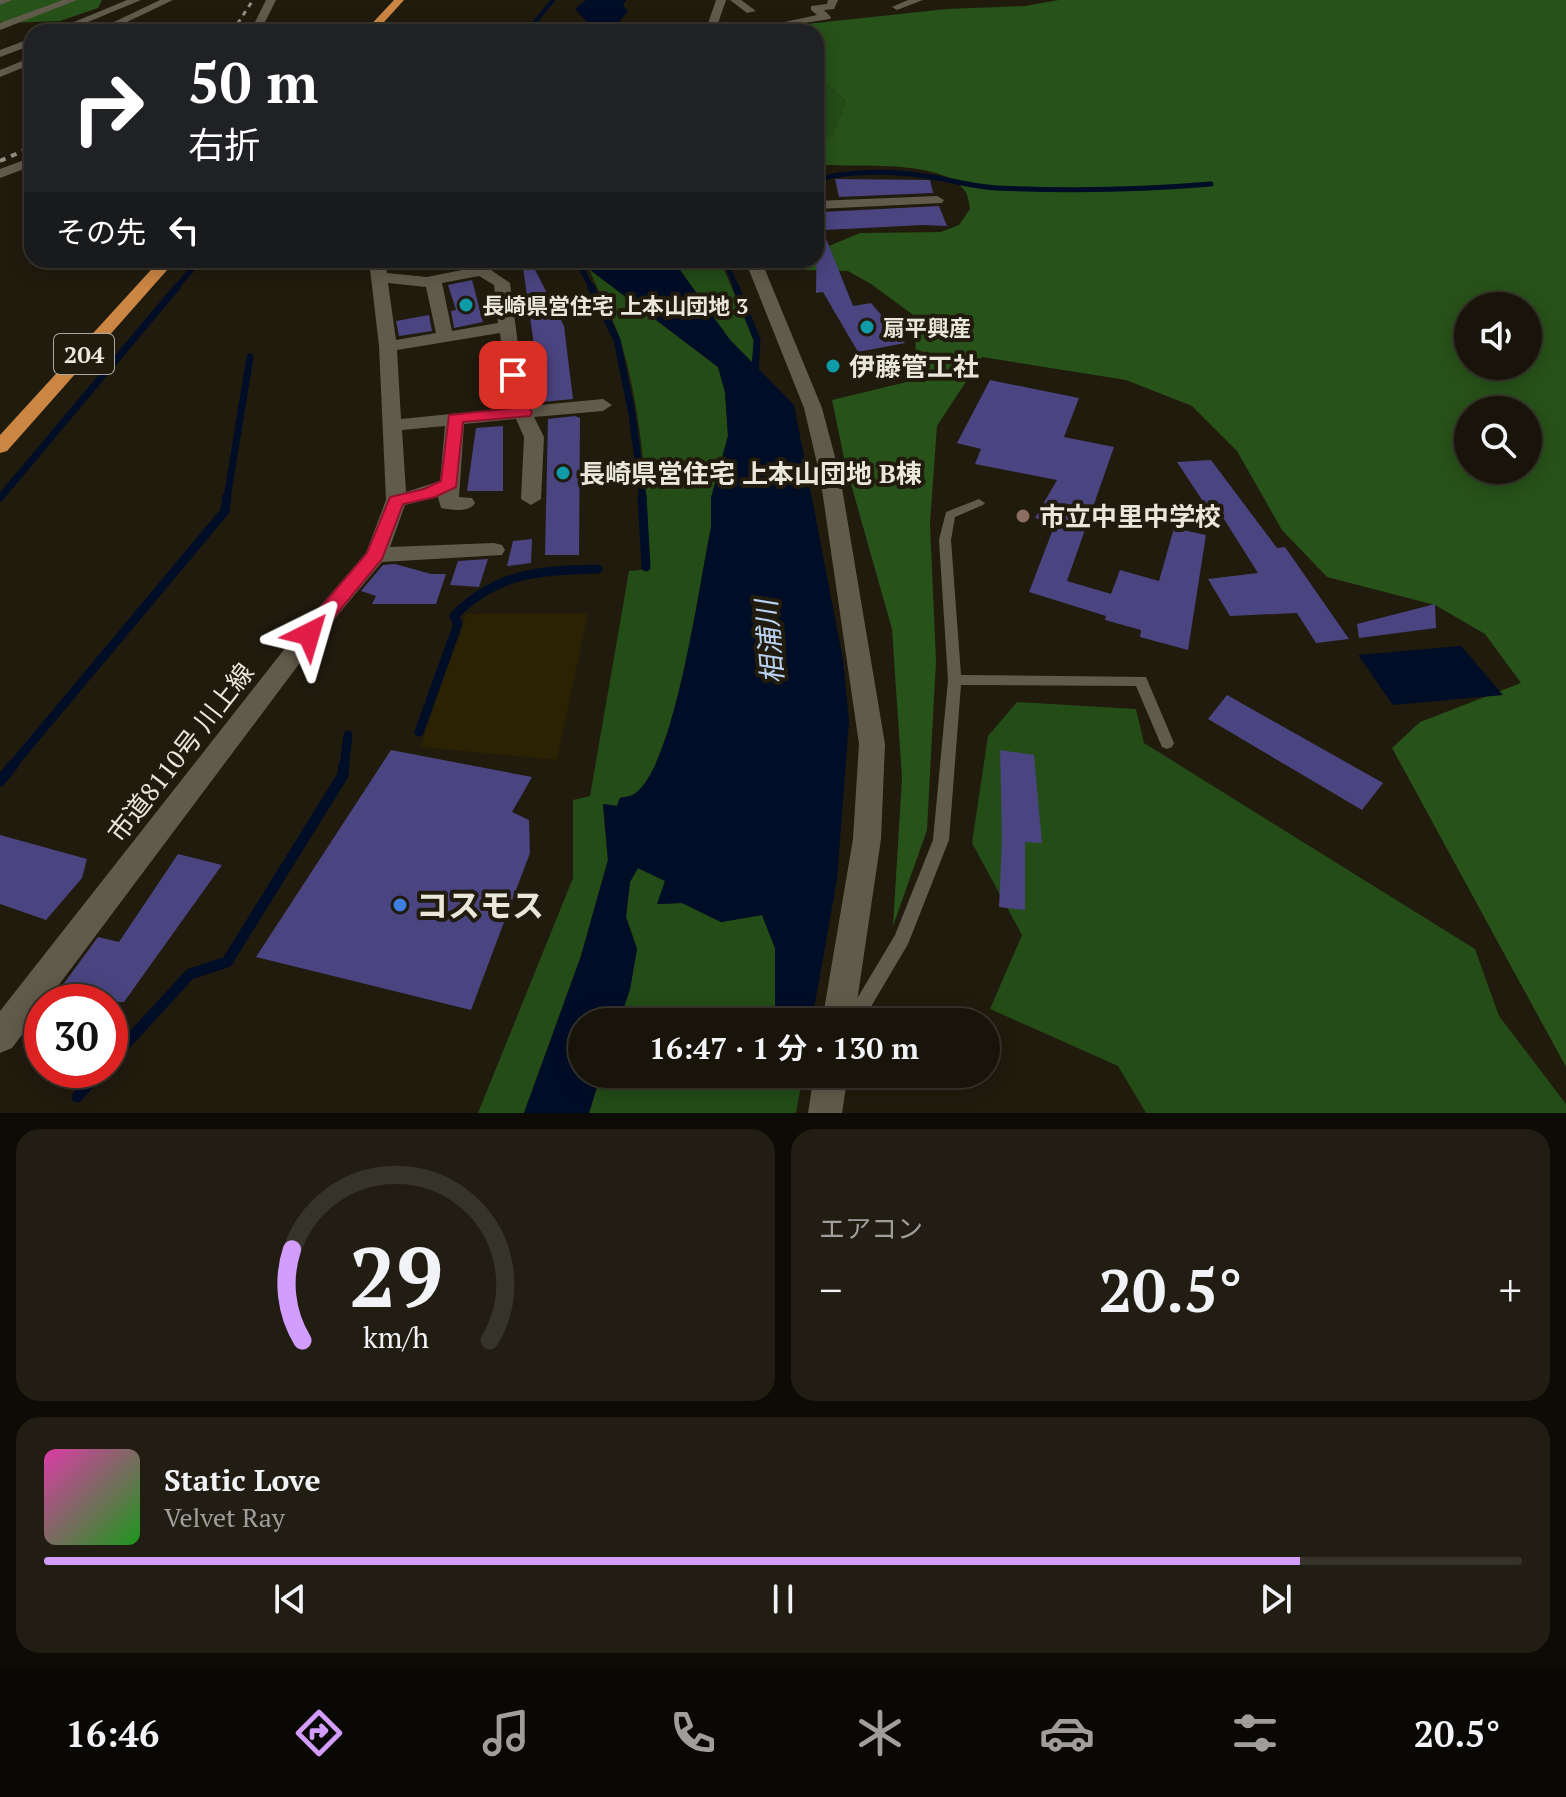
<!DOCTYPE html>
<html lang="ja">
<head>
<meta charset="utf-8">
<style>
	:root { --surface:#18140a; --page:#211d13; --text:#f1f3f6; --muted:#9f9e9c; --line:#36332b; --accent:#d29dfd }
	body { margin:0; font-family:"PT Serif","Noto Sans JP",serif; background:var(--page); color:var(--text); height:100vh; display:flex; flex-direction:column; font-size:30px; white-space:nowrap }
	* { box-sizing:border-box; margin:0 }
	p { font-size:26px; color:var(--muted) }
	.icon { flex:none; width:44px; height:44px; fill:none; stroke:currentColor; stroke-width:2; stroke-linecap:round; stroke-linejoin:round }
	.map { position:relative; height:1113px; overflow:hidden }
	.details { display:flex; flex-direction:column; gap:16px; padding:16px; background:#0d0b06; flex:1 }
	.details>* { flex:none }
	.banner { position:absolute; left:24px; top:24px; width:800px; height:244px; border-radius:24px; box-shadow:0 4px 20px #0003,0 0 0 2px var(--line); background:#202124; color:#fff; overflow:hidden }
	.controls { position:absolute; left:1454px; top:292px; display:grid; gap:16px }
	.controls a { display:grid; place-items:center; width:88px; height:88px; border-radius:50%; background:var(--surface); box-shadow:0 4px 20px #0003,0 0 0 2px var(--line); font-size:40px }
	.speed { position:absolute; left:24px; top:984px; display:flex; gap:16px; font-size:40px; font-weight:700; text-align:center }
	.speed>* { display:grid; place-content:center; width:104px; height:104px; border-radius:50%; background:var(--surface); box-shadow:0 4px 20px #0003,0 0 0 2px var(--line); line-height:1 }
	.speed .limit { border:12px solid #d22; background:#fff; color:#111 }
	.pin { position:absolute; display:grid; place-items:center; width:68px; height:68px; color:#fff; margin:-34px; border-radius:16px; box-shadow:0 4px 12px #0006 }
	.me { position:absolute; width:88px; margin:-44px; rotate:40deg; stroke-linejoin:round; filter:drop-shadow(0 0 6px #0008) }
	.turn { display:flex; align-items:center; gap:28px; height:168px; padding:0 32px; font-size:36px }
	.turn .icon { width:104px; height:104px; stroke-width:2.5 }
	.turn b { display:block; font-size:56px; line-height:68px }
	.then { display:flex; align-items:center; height:76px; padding:0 32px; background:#0003; gap:16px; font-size:30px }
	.big { font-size:60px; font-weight:600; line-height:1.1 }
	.details .widget { flex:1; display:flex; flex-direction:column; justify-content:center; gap:12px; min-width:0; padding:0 28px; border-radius:24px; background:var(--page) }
	.details .dial { align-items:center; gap:0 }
	.dial svg { height:208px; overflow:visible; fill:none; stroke:var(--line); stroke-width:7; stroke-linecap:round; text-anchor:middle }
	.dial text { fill:var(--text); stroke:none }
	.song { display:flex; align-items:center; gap:24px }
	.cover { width:96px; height:96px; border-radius:12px; background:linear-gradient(135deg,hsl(320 70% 55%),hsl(120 70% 35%)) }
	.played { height:8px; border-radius:4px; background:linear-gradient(90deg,var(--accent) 85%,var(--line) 85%) }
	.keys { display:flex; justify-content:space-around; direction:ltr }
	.heat { display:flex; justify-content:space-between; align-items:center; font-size:44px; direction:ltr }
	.details .tiles { flex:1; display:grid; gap:16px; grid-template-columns:1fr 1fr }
	.widget:last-child { grid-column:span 2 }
	.trip { position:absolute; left:568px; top:1008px; width:432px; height:80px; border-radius:40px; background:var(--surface); box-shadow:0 4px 20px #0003,0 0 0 2px var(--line); font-weight:600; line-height:80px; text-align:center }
	.tabs { display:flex; height:128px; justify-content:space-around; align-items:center; background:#0a0804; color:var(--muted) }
	.tabs .icon { width:56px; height:56px }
	.tabs .current { color:var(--accent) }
	.tabs b { font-size:36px; color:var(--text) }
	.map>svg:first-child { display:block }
</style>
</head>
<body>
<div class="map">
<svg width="1566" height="1113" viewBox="0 0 1566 1113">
	<rect width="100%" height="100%" fill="#201b0d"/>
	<!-- green -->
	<g fill="#234c17">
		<polygon points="816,75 846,101 832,139 816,140 823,110 816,98"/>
		<polygon points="677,260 720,260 754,340 752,362 730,340 680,270"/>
		<path d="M589 269 718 367 725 392 728 436 711 498V528C699 584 677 758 637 792 633 796 625 797 620 798L617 806 603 804 608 860 581 956 524 1113H478L573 878V800L590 796 629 571 649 569C648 497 642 412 621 342 613 317 599 293 589 269Z"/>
		<polygon points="1017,702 1136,709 1144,743 1475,949 1499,1016 1566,1104 1566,1113 1146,1113 1118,1066 990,1009 1022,935 972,843 988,736"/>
		<polygon points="638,868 665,881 658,904 682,903 721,922 762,915 775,948 775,1013 812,1020 812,1022 619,1022 630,989 637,949 626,917 630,881"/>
		<polygon points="601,1074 803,1074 796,1113 589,1113"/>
	</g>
	<!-- forest -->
	<g fill="#275219" fill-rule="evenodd">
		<polygon points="0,0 102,0 98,8 60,21 7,23 0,22"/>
		<path d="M1059 0H1566V1067L1392 748 1420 722 1521 683 1485 634 1435 605 1327 577 1282 530 1237 451 1192 406 1126 380 982 357 937 426 930 523 936 661 927 830 893 926 902 778 892 629 845 463 832 400 915 380 916 317 871 284 848 271 804 270 811 260H816L817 251 860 233 941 232 959 225 970 209C969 203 968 195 965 191 942 159 861 167 824 165L816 160V140L832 138 846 101 816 75V32H808L811 29 797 25 947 9 1025 6ZM1468 306H1528V366H1468ZM1468 410H1528V470H1468Z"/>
	</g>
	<!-- sand -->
	<polygon fill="#2a2202" points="588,613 557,760 420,747 466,614"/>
	<!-- water -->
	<g fill="#000d27">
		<polygon points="586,0 626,0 623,6 628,10 613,32 570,32 587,22 575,9"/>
		<path d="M583 260H677L680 270 730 340 794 405 843 660 849 721 837 879 812 1020 775 1013V948L762 915 721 922 682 903 657 904 665 881 638 868 630 882 626 917 637 949 630 989 619 1022H582V1074H601L589 1113H524L581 956 608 860 603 804 617 806 620 798C625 797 633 796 637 792 676 759 699 584 711 528V498L728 436 725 392 718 367 589 269Z"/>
		<polygon points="1461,646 1503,695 1393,705 1358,655"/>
	</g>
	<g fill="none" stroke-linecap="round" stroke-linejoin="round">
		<!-- stream-far4 -->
		<g stroke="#000d27" stroke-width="4">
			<polyline points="527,32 553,0"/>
			<polyline points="747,32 788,25"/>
		</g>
		<!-- stream-far3 -->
		<g stroke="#000d27" stroke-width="5">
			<path d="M816 180C847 170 893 171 925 176 949 179 973 187 997 188 1068 191 1140 190 1211 184"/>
			<polyline points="577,260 592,289"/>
			<polyline points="725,260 737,289"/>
			<polyline points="175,289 200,260"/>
		</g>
		<!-- stream-far2 -->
		<g stroke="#000d27" stroke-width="7">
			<polyline points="591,287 617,340 632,414 643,498"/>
			<polyline points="736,287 757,340 755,373"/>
			<polyline points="0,498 177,287"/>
			<polyline points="227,498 250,357"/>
		</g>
		<!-- stream-far1 -->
		<g stroke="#000d27" stroke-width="9">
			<polyline points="642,496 646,567"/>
			<path d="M419 732 458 624 454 616C497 572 539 571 598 569"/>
			<polyline points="11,767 225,511 227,496"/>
			<polyline points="344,767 348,735"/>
		</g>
		<!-- stream -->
		<g stroke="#000d27" stroke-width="11">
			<polyline points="0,781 13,765"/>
			<polyline points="110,1061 190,974 227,962 343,775 344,765"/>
			<polyline points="77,1097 102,1070"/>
		</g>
	</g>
	<!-- building -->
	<g fill="#4a4481">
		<polygon points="835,179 930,180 933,193 839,197"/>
		<polygon points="939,206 947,226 923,225 825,230 822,212"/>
		<polygon points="817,216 853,306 871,303 905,343 858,352 823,292 816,293"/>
		<polygon points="522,260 530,260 564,326 573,399 542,402"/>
		<polygon points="472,280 483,322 454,328 451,311 456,310 448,285"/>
		<polygon points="429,315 432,331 399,336 396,321"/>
		<polygon points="990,380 1079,398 1064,437 1114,447 1067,581 1111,594 1120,570 1159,581 1174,528 1206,535 1188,650 1140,637 1141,630 1105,620 1106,616 1029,592 1055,524 1035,518 1057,480 975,464 981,449 957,443"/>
		<polygon points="575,416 580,418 579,555 545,555 548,419"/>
		<polygon points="503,426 503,491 467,491 476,428"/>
		<polygon points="1211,460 1277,548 1285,547 1349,639 1316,643 1297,613 1230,616 1208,579 1258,573 1212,500 1210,512 1177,462"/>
		<polygon points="532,539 531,563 507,566 513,541"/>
		<polygon points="488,559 479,587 450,585 458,561"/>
		<polygon points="395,564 431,574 446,574 436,604 372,604 376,596 361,591 383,565"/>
		<polygon points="1435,604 1436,628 1359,638 1357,624"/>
		<polygon points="1227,695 1383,783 1362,810 1208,719"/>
		<polygon points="391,750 532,777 512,812 529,820 530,853 471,1010 256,957"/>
		<polygon points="1000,750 1034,755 1042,843 1025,842 1025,910 999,907 1002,839"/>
		<polygon points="0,835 87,859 82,878 46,920 0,904"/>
		<polygon points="178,854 222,865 124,1002 58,1002 67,988 62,986 98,937 119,942"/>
	</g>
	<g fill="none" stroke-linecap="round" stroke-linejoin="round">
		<!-- service -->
		<polygon fill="#615b4b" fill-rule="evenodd" points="979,499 985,503 983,505 955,517 951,540 961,675 1146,677 1174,743 1172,747 1167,749 1162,747 1136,686 961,685 949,840 908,944 862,1022 843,1022 895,935 933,840 948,680 939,540 946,512"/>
		<!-- minor -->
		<g fill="#615b4b" fill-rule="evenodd">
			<polygon points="0,0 12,0 0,5"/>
			<polygon points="63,0 77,0 0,30 0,23"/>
			<polygon points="127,0 141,0 64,32 50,32"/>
			<polygon points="730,0 741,0 756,11 747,13"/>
			<polygon points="828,0 838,0 834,9 824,10 831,17 830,19 785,26 780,23 817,15 811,10 811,6 827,4"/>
			<polygon points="908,0 923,0 897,10 892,7"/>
			<polygon points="32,38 32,45 0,57 0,50"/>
			<polygon points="816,103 822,107 822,118 816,122"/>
			<polygon points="937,196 944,200 942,203 816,209 816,201"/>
			<path d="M369 260H385L387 273 427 277 472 268 467 260H483L488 268 510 283 525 398 529 406 603 399 612 405 603 411 534 417 544 437 541 499 531 505 521 499 524 437 516 419 464 424 459 497 472 498 475 503C469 513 451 510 441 508L438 497 405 505 390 547 494 543 502 545 505 550 502 555 382 562 317 640 46 1002H42V1008L12 1048 0 1053V1011L301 628 366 553 386 500 379 346ZM479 276 494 285 498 323 452 331 442 283ZM388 283 426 287 436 333 396 340ZM500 333 507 398 511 408 401 419 397 350ZM445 426 440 481 406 492 402 430Z"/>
		</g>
		<!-- tertiary -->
		<g fill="#615b4b" fill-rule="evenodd">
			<polygon points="160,0 173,0 106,32 93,32"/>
			<polygon points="266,0 276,0 260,32 250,32"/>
			<polygon points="716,0 726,0 715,32 705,32"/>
			<polygon points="32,57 32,64 0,77 0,70"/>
			<polygon points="32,157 32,166 0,178 0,169"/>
			<polygon points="745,260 761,260 822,408 840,476 885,744 881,839 854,1022 822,1022 853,839 859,744 820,476 804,408"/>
			<polygon points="814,1074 848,1074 842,1113 808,1113"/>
		</g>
		<!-- trunk -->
		<g fill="#cc8644" fill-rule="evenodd">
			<polygon points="394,0 404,0 375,32 364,32"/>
			<polygon points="160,260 176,260 7,451 0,453 0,435"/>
		</g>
		<!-- rail-far1 -->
		<polyline stroke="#928e82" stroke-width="3" stroke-dasharray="5 5" stroke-linecap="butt" points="232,32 253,0"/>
		<!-- rail -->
		<polyline stroke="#928e82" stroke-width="4" stroke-dasharray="6 6" stroke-linecap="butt" points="0,161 32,147"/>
	</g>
	<!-- route -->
	<polygon fill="#e11d48" stroke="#92132f" stroke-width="2" points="513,370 520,375 523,398 532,412 530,416 463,422 456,487 435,497 403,504 382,559 316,639 302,639 299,634 302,629 367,553 390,497 424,489 441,481 449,415 514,408 508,398 506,375"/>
	<!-- markers -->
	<g fill="#0f9aa8" stroke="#201b0d" stroke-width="3">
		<circle cx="466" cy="305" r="8"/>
		<circle cx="867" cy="327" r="8"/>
		<circle cx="833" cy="366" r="8"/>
		<circle cx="563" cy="473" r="8"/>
	</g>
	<circle fill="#8d6e63" stroke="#201b0d" stroke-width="3" cx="1023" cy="516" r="8"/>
	<circle fill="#3f7fe0" stroke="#201b0d" stroke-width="3" cx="400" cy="905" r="8"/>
	<g text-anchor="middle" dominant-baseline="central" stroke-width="8" stroke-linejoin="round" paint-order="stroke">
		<!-- far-poi labels -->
		<g font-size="22" font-weight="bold" fill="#e9e6dc" stroke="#201b0d" text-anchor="start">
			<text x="482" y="305">長崎県営住宅 上本山団地 3</text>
			<text x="883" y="327">扇平興産</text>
		</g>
		<!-- shield labels -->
		<rect fill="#201b0d" stroke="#ada99e" stroke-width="2" x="54" y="334" width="60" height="40" rx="6"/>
		<g font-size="24" font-weight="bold" fill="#e9e6dc">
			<text x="84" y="354">204</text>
		</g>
		<!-- poi labels -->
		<g font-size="26" font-weight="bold" fill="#e9e6dc" stroke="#201b0d" text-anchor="start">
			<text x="849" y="366">伊藤管工社</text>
			<text x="579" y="473">長崎県営住宅 上本山団地 B棟</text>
			<text x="1039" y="516">市立中里中学校</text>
		</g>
		<!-- street labels -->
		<g font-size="26" fill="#e9e6dc" stroke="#201b0d">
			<text transform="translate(180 752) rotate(-52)">市道8110号 川上線</text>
		</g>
		<!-- water labels -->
		<g font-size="28" font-style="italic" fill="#b9d2f1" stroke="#201b0d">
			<text transform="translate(769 642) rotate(-95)">相浦川</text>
		</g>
		<!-- near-poi labels -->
		<g font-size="32" font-weight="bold" fill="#e9e6dc" stroke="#201b0d" text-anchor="start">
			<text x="416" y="905">コスモス</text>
		</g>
	</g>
</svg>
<div class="controls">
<a><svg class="icon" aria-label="sound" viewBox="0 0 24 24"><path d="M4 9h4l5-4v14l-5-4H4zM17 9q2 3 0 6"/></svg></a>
<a><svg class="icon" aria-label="search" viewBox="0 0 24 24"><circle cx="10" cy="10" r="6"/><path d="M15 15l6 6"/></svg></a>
</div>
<div class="speed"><div class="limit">30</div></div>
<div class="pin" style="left:513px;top:375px;background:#d93025"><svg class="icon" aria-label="arrive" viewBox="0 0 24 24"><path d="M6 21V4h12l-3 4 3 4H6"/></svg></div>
<svg class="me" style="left:309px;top:634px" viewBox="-20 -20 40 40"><path d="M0-17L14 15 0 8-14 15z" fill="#e11d48" stroke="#fff" stroke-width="4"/></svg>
<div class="trip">16:47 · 1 分 · 130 m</div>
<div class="banner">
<div class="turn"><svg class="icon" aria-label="right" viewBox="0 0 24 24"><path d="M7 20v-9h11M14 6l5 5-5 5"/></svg><div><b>50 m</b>右折</div></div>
<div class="then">その先<svg class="icon" aria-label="left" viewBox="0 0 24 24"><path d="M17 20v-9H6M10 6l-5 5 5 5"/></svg></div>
</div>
</div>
<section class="details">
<div class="tiles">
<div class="widget dial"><svg viewBox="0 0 100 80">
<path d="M14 69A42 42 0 1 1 86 69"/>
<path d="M14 69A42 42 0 0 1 10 34" stroke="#d29dfd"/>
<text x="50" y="56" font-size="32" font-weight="700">29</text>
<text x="50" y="72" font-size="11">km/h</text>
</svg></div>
<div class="widget"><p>エアコン</p>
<div class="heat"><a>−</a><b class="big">20.5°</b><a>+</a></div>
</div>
<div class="widget">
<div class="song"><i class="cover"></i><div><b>Static Love</b><p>Velvet Ray</p></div></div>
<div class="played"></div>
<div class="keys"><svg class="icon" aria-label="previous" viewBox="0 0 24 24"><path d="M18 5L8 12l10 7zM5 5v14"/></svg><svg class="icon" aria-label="pause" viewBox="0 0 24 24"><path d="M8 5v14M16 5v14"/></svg><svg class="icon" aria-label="next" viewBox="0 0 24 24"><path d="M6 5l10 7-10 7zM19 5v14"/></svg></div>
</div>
</div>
</section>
<nav class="tabs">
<b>16:46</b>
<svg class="icon current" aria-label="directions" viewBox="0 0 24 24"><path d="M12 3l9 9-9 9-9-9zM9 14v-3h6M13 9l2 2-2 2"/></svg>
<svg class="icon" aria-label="music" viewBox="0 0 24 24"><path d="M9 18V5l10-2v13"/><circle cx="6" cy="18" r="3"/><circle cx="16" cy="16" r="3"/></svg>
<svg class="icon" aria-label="phone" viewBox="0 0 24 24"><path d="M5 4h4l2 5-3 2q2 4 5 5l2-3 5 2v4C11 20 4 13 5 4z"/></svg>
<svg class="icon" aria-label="climate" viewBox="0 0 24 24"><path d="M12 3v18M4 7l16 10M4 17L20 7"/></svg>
<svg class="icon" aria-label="car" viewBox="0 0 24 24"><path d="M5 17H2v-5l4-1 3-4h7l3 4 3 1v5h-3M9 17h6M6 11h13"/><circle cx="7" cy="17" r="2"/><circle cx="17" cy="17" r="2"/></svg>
<svg class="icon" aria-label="filters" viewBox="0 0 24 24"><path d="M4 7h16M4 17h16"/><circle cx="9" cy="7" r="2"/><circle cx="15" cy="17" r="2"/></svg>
<b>20.5°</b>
</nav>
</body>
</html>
